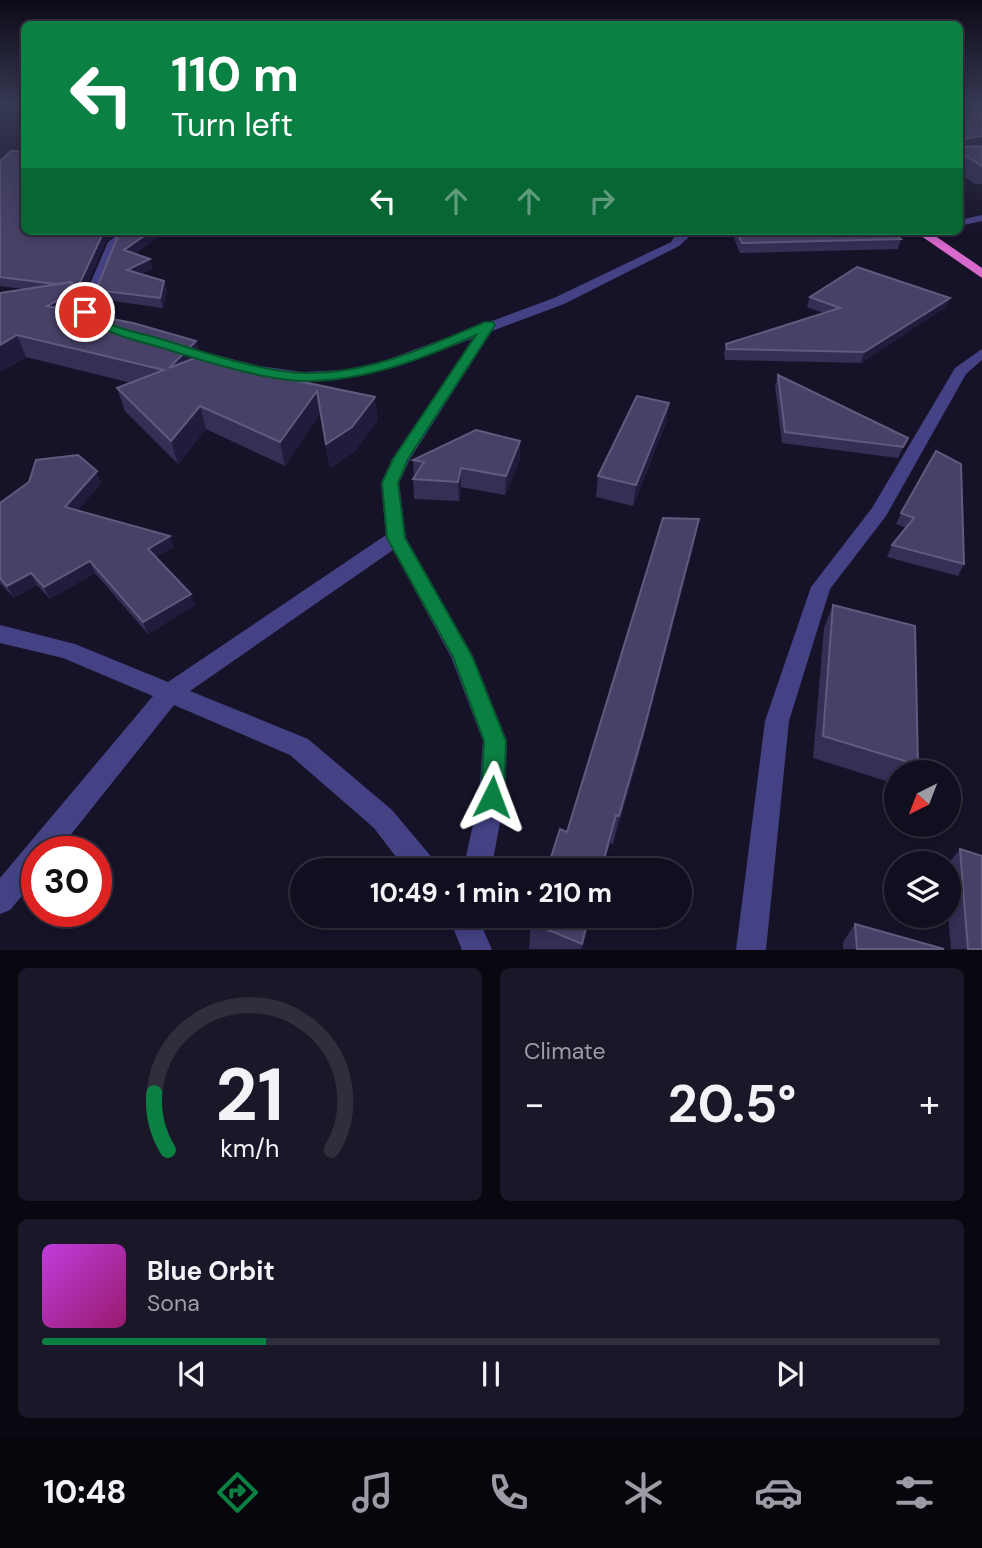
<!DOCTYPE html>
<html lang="en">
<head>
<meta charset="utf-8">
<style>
	:root { --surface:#100e1f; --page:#191728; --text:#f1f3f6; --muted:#9c9ca4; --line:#302e3d; --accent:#0b8043 }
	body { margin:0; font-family:"DM Sans",sans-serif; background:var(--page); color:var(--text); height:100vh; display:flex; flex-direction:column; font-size:26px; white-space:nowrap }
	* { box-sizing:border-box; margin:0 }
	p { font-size:23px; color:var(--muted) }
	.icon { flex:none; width:38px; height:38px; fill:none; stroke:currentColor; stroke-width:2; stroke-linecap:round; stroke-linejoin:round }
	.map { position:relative; height:950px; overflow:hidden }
	.drawer { display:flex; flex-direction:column; gap:18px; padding:18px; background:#090811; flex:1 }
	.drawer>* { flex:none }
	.banner { position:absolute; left:21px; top:21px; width:942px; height:214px; border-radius:10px; box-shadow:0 4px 10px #0003,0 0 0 2px var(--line); background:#0b8043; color:#fff; overflow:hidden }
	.needle { width:46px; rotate:222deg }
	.controls { position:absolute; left:884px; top:760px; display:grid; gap:14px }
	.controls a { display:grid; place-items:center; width:77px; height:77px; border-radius:50%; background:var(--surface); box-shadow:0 4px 10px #0003,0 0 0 2px var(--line); font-size:35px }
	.speed { position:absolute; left:21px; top:836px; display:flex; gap:14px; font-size:35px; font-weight:700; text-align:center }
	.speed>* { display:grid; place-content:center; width:91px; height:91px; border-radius:50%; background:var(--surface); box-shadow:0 4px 10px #0003,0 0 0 2px var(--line); line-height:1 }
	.speed .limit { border:10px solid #d22; background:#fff; color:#111 }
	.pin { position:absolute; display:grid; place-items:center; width:60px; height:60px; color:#fff; margin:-30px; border:4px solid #fff; border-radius:50%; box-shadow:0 2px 7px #0007 }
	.me { position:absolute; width:77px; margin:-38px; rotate:3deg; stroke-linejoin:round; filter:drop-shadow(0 0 5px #0008) }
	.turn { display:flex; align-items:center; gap:24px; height:147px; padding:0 35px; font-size:32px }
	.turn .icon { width:91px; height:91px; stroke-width:2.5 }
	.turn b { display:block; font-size:49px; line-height:60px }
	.lanes { display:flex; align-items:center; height:66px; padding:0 35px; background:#0003; justify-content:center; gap:35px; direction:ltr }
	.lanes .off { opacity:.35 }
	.big { font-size:52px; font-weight:700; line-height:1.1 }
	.drawer .widget { flex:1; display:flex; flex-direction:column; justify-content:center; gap:10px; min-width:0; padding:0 24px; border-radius:10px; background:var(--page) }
	.drawer .dial { align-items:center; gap:0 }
	.dial svg { height:182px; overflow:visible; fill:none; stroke:var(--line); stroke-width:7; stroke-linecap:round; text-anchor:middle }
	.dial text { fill:var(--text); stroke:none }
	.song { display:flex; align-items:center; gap:21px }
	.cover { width:84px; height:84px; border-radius:10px; background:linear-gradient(135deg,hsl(290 70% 55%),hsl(320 70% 35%)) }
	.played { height:7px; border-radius:4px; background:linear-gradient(90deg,var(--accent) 25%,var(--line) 25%) }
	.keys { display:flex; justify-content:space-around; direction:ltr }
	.heat { display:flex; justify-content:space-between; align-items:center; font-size:38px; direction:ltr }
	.drawer .tiles { flex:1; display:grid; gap:18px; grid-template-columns:1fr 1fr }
	.widget:last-child { grid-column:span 2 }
	.trip { position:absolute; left:290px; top:858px; width:402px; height:70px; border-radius:35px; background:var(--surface); box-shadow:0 4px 10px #0003,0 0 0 2px var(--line); font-weight:700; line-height:70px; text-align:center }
	.tab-bar { display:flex; height:112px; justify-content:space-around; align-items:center; background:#06060c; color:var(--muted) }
	.tab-bar .icon { width:49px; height:49px }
	.tab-bar .on { color:var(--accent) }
	.tab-bar b { font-size:32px; color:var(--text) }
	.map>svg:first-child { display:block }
</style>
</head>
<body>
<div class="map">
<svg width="982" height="950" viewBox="0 0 982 950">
	<rect width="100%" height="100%" fill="#161329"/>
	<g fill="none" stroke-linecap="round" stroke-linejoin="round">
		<!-- minor -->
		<g fill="#444284" fill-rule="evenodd">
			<polygon points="982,215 982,221 959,226 959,220"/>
			<polygon points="122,231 135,231 119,244 92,311 112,326 105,330 78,312 108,242"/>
			<path d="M678 231H690L688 238 679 246 564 304 492 331 410 459 399 483 406 538 473 656 507 741 505 797 491 870H463L479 797 483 741 451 657 393 550 190 691 308 739 392 810 434 860 438 870H406L374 828 290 755 174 705 57 852H37V878L10 910 0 914V878L153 696 63 658 0 643V625L75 644 168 682 386 535 381 483 392 459 474 338C419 358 363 383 304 381 260 380 215 363 173 352V346L178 345 259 366 303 372 344 370 381 362 554 298 671 242Z"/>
			<polygon points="982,349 982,360 966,374 886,516 830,589 789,721 766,950 736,950 765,721 811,587 872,508 955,368"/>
			<polygon points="448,915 477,915 492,950 462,950"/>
		</g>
		<!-- trunk -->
		<polygon fill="#d86ace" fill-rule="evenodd" points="914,231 928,231 982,268 982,278"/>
	</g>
	<!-- wall -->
	<g fill="#352e55">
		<polygon points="959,103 982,103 982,184 975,184 959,173"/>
		<polygon points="0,161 24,231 118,231 106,241 82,297 77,297 79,302 76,310 77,312 196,341 200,356 251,371 378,420 355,451 330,468 320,413 285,466 206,429 178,464 125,411 117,388 131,383 26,357 0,372 23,289 0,286"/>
		<polygon points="124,231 167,231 134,254 153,268 141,274 164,281 167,290 163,308 99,299 96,290"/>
		<polygon points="731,231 901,231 899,237 901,239 898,249 740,253"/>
		<polygon points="810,297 950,298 946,307 861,363 725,360 724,354 726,344 824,313 807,307"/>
		<polygon points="778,375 908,438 898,458 782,443 775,386"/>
		<polygon points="669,403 666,423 633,506 596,497 598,476"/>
		<polygon points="520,441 520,459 505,495 461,487 459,501 414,499 413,479 414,477 413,460"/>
		<polygon points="961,464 964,564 958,576 887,557 892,545 906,528 896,524 901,513"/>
		<polygon points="101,483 77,511 174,547 156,557 195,605 148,634 95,573 50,599 37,585 14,598 0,583 0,503"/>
		<polygon points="693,548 637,762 613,844 610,843 603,870 547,870 567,832"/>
		<polygon points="833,605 918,765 914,772 896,772 896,784 813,758 824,628"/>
		<polygon points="960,849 982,949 951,949 948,915 948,864"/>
		<polygon points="533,915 591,915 582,949 529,949 531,923"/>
		<polygon points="855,924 944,949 843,949 843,942"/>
	</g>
	<!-- shaded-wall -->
	<g fill="#211b3c">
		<polygon points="982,136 982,152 961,153 963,139"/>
		<polygon points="104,231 118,231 106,241 82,297 78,287"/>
		<polygon points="151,231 167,231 126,259 124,250"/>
		<polygon points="150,259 153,268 130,279 127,270"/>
		<polygon points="164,281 167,290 163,308 160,298"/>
		<polygon points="72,282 79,302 76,310 78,315 47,306 68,290"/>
		<polygon points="950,298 946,307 861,363 864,352"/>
		<polygon points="17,335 26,357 0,372 0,345"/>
		<polygon points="196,341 201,363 169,368"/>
		<polygon points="317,391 320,413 285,466 280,442"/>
		<polygon points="375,397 378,420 355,451 330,468 326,444"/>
		<polygon points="669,403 666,423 633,506 636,485"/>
		<polygon points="200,406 206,429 178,464 171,441"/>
		<polygon points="520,441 520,459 505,495 506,476"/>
		<polygon points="461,468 461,487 459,501 458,482"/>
		<polygon points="97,471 101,483 71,519 65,507"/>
		<polygon points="699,519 693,548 637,762 613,844 619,816"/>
		<polygon points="170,536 174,547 152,560 148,549"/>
		<polygon points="90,561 95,573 50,599 44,587"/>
		<polygon points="31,573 37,585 14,598 7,586"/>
		<polygon points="191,594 195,605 148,634 143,622"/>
		<polygon points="616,815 610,843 603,870 601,870"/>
		<polygon points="589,915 591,915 582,949 581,949"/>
	</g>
	<!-- building -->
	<g fill="#474167" stroke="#605a7e" stroke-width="2">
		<polygon points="959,103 982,103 982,136 963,139 965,147 982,146 982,166 961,153 959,153"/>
		<polygon points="11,151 24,151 24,231 104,231 78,287 74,287 72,282 55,284 0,277 0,161"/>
		<polygon points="124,231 151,231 124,250 150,259 127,270 164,281 160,298 96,290 118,236"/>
		<polygon points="736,231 900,231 893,232 901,239 742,243"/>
		<polygon points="857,267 950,298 864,352 727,349 726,344 840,308 810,297"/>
		<polygon points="72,282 68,290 70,294 47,306 133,323 196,341 169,368 200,356 249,366 245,370 375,397 352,427 326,444 317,391 280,442 200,406 171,441 117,388 164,370 17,335 0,345 0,293"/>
		<polygon points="778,375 908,438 903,447 785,432"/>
		<polygon points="637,396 669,403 636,485 598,476"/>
		<polygon points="476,430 520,441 506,476 461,468 458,482 413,479 424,462 413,460"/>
		<polygon points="936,451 961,464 964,564 892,545 914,518 901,513"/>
		<polygon points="78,455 97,471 65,507 170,536 148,549 191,594 143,622 90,561 44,587 31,573 7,586 0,578 0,503 29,482 36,460"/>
		<polygon points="663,518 699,519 643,733 619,816 616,815 601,870 547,870 560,829 567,832"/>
		<polygon points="833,605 915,626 918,765 823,736"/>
		<polygon points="960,849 982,856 982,949 968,949"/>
		<polygon points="533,915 589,915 582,944 531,923"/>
		<polygon points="855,924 944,949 857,949"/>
	</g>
	<!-- sky -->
	<linearGradient id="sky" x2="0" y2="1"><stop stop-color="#0c0a17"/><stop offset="0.44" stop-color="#363954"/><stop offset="1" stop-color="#363954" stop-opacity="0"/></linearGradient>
	<rect width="982" height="236" fill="url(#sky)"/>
	<!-- route -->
	<path fill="#0b8043" stroke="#07532c" stroke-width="2" d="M81 310C93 308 98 319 108 323 122 330 139 333 154 337 197 350 261 372 305 373 369 374 427 347 485 322H493L495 325 408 459 398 483 405 538 472 656 506 741 504 797 501 805 492 808 484 805 481 797 484 741 453 657 387 538 382 483 393 459 476 335C422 359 366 381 306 381 268 381 206 362 169 350 139 341 106 335 81 315Z"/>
</svg>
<div class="controls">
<a><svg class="needle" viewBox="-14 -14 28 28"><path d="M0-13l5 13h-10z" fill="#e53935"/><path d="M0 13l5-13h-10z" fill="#9c9ca4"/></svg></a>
<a><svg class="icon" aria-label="layers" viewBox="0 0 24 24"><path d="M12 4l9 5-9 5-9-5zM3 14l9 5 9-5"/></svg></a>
</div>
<div class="speed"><div class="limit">30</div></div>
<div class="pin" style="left:85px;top:312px;background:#d93025"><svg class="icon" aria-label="arrive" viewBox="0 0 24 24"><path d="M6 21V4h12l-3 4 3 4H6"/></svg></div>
<svg class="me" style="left:492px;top:797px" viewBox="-20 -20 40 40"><path d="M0-17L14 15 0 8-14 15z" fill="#0b8043" stroke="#fff" stroke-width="4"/></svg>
<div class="trip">10:49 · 1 min · 210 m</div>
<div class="banner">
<div class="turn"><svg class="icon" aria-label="left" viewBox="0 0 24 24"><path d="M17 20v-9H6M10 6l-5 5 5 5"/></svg><div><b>110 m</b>Turn left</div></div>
<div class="lanes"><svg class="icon" aria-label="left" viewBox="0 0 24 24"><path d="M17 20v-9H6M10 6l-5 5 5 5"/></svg><svg class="icon off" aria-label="ahead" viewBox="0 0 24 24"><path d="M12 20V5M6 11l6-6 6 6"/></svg><svg class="icon off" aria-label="ahead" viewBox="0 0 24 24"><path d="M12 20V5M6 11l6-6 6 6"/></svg><svg class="icon off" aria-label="right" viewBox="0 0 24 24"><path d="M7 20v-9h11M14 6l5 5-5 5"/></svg></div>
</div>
</div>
<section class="drawer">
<div class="tiles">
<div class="widget dial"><svg viewBox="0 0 100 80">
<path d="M14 69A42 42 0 1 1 86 69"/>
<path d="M14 69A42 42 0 0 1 8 44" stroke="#0b8043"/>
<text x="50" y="56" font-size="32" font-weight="700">21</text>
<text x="50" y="72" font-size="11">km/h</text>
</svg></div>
<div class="widget"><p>Climate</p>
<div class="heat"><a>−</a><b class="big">20.5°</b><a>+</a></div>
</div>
<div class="widget">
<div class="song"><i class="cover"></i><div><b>Blue Orbit</b><p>Sona</p></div></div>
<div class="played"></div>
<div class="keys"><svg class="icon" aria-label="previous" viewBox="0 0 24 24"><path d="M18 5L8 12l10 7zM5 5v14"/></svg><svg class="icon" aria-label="pause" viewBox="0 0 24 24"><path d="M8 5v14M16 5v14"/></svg><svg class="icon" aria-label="next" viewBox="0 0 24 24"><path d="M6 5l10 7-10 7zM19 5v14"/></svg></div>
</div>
</div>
</section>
<nav class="tab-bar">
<b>10:48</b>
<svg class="icon on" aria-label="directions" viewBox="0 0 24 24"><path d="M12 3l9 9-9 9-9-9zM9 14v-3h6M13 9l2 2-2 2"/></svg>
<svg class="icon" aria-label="music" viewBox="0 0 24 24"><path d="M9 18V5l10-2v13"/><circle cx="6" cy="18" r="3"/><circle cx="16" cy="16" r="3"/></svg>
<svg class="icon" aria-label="phone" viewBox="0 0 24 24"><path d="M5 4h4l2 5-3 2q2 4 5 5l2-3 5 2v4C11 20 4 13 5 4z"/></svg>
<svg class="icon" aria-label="climate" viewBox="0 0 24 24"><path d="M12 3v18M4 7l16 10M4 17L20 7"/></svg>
<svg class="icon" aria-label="car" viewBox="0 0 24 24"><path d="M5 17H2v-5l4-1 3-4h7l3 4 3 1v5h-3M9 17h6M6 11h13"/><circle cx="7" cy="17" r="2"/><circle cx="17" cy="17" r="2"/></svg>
<svg class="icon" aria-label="filters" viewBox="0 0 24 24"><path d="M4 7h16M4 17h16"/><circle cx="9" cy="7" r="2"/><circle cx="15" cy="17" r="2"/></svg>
</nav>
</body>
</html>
